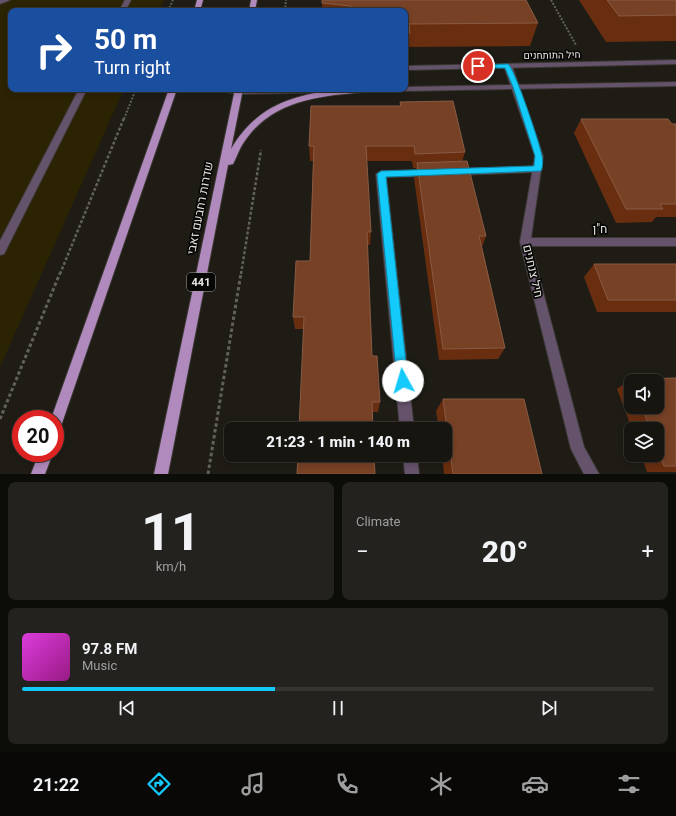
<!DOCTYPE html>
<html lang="en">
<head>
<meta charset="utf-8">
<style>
	:root { --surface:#161510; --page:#23221e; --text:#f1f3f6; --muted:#9e9f9f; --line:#353430; --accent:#13cafb }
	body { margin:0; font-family:Roboto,Heebo,sans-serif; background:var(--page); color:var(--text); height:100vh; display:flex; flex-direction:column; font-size:15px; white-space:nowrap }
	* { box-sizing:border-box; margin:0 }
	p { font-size:13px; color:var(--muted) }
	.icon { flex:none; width:22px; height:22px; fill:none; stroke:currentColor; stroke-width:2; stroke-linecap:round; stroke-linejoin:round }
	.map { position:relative; height:474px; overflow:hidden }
	.panel { display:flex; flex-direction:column; gap:8px; padding:8px; background:#0c0c09; flex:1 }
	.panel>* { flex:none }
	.guide { position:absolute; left:8px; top:8px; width:400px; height:84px; border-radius:8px; box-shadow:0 2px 6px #0003,0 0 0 1px var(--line); background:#1a4fa0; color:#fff; overflow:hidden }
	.controls { position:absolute; left:624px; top:374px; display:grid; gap:8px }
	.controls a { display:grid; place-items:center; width:40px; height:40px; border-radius:8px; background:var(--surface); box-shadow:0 2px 6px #0003,0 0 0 1px var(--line); font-size:20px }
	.speed { position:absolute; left:12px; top:410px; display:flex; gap:8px; font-size:20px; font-weight:700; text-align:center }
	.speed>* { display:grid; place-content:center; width:52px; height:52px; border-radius:50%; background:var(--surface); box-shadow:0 2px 6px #0003,0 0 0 1px var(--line); line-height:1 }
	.speed .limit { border:6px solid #d22; background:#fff; color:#111 }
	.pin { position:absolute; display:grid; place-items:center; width:34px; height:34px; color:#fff; margin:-17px; border:2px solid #fff; border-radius:50%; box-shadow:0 1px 4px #0007 }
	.me { position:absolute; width:44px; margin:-22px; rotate:354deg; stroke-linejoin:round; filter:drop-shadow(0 0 3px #0008) }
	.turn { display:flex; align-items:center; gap:14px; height:84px; padding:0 20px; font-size:18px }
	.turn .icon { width:52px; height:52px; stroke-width:2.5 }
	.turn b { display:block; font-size:28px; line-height:34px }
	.big { font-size:30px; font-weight:800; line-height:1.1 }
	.panel .widget { flex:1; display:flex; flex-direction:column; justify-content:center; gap:6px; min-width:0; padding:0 14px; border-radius:8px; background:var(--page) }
	.panel .dial { align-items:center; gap:0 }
	.dial b { font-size:52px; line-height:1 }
	.song { display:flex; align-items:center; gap:12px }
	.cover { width:48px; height:48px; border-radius:6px; background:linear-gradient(135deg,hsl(300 70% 55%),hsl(310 70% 35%)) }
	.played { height:4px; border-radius:2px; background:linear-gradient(90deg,var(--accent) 40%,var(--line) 40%) }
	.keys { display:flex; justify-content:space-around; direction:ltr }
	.heat { display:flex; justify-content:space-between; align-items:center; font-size:22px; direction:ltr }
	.panel .tiles { flex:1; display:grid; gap:8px; grid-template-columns:1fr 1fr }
	.widget:last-child { grid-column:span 2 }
	.trip { position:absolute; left:224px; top:422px; width:228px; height:40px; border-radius:8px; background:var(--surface); box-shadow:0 2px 6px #0003,0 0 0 1px var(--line); font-weight:800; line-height:40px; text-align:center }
	.tabs { display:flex; height:64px; justify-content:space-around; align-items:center; background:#090806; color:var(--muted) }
	.tabs .icon { width:28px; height:28px }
	.tabs .active { color:var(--accent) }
	.tabs b { font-size:18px; color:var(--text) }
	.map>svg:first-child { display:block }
</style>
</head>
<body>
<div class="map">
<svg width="676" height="474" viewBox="0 0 676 474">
	<rect width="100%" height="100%" fill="#1e1c15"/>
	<!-- sand -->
	<polygon fill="#2b2302" points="0,0 164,0 159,11 11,11 11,89 124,89 0,367"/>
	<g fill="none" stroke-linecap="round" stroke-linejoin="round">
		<!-- service casing -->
		<g stroke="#3a3832" stroke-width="2">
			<g id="service">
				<polygon points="538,166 542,169 538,172 457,175 453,172 457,169"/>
				<polygon points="429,170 433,173 429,176 386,177 414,429 400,429 376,174 381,171"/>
				<polygon points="403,455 417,455 419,474 405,474"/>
			</g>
		</g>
		<!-- minor casing -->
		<g stroke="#3a3832" stroke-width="2">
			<g id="minor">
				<polygon points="0,0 10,0 0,4"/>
				<polygon points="125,0 131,0 125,11 119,11"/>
				<polygon points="505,64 511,64 512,66 543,156 531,238 676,238 676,246 531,246 584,447 599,474 584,474 571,449 520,242 535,156 504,66"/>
				<polygon points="79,89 87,89 4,254 0,255 0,241"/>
			</g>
		</g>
		<!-- tertiary casing -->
		<g stroke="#3a3832" stroke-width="2">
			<g id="tertiary">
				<polygon points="676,60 676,64 405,70 405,66"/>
				<polygon points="676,82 676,86 405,91 401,89 405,89 405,87"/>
				<polygon points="216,89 238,90 401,89 397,91 238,94 220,91"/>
			</g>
		</g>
		<!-- primary casing -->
		<g stroke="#3a3832" stroke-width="2">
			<g id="primary">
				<polygon points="197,0 203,0 200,11 194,11"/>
				<polygon points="251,0 257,0 255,11 249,11"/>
				<polygon points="169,89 177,89 61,426 60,431 55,432 55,419 51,419"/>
				<path d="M235 89H243L231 149C255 108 290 95 336 90 345 89 360 87 369 90L365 92C319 96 272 100 244 142 239 149 237 157 233 164L228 165 168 474H154Z"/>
				<polygon points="39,453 53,453 45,474 31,474"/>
			</g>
		</g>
		<!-- path-far2 -->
		<g stroke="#62605a" stroke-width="2" stroke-dasharray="2 1.5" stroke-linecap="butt">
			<polyline points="551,0 576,45"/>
			<polyline points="168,11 173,0"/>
			<polyline points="285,11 286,0"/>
			<polyline points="124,119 136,89"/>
		</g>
		<!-- path-far1 -->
		<g stroke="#62605a" stroke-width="2.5" stroke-dasharray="3 2" stroke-linecap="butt">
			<polyline points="60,274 124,118"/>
			<polyline points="241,274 261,150"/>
		</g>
		<!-- path -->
		<g stroke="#62605a" stroke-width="3" stroke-dasharray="3.5 2.5" stroke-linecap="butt">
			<polyline points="0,419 60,273"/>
			<polyline points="208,474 241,273"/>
		</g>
		<!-- service -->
		<use href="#service" fill="#65536c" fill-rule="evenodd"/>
		<!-- minor -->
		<use href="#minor" fill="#65536c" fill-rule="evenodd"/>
		<!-- tertiary -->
		<use href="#tertiary" fill="#65536c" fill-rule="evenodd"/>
		<!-- primary -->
		<use href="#primary" fill="#b089bd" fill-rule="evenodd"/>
	</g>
	<!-- wall -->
	<g fill="#692e10" fill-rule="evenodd">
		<polygon points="322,0 538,23 530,46 408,47 407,56 405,56 405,11 322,11"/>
		<polygon points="579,0 676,0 676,41 606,42"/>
		<polygon points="400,102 465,152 462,162 486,236 482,247 505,348 498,359 439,360 414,178 416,168 413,168 412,161 366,161 371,232 370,245 367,245 372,356 380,402 378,412 372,412 303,329 295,329 293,317 310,261 313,161 310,161 309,146 400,106"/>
		<polygon points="581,119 676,124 676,217 656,217 652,222 616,223 574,133"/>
		<polygon points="594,264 676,264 676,312 597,312 584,277"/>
		<path d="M676 378V472H647L641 455H657V429H632L617 389 631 379ZM631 381H657V407H631Z"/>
		<polygon points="443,399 542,474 444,474 442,455 445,455 445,429 439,429 436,411"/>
	</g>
	<!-- building -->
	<g fill="#774126" stroke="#885b44">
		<polygon points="322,0 526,0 538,23 409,24 410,33 405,33 405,11 351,11 351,6 322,3"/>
		<polygon points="607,0 676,0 676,15 619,16"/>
		<polygon points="453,101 465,152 415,154 414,146 366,146 371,232 367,232 372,356 377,356 380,402 372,402 373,429 299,429 304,317 293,317 296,261 310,261 314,146 309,146 311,106 401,106 400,102"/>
		<polygon points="581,119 668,119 672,124 676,124 676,204 660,204 663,209 626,209"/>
		<polygon points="467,161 486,236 479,236 505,348 443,349 417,163"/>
		<polygon points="594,264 676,264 676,300 608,300"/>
		<polygon points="676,378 676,466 664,466 657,447 657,429 650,429 642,407 657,407 657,381 632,381 631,379"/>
		<polygon points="443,399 524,399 542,474 453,474"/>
		<polygon points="298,455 374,455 375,474 297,474"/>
	</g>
	<!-- route -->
	<path fill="#13cafb" stroke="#0c83a3" d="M508 64C514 67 540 144 542 156 543 160 543 167 541 171L386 177 408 381 407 385 403 387 399 385 397 381 377 174 381 171 534 166 535 156 513 87 505 68H478L475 66 478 65Z"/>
	<g text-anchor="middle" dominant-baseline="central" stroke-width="3.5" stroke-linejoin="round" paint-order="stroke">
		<!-- far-street labels -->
		<g font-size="10" fill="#e7e5e1" stroke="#070705">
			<text transform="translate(552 55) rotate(-1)">חיל התותחנים</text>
		</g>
		<!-- shield labels -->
		<rect fill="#070705" stroke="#a4a29f" stroke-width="1" x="187" y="273" width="28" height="18" rx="3"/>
		<g font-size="11" font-weight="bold" fill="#e7e5e1">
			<text x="201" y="282">441</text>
		</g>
		<!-- street labels -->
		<g font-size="12" fill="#e7e5e1" stroke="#070705">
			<text transform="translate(200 208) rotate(-79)">שדרות רחבעם זאבי</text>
			<text x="600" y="229">ח"ן</text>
			<text transform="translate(533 271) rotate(77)">חיל צנחנים</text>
		</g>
	</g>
</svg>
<div class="controls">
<a><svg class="icon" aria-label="sound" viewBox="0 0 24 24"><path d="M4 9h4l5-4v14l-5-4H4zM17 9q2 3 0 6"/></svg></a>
<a><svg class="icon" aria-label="layers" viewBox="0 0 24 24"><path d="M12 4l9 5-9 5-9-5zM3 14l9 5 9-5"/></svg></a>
</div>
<div class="speed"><div class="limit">20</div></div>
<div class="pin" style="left:478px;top:66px;background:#d93025"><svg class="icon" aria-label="arrive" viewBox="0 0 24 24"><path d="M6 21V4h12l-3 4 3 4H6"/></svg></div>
<svg class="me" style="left:403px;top:381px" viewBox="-20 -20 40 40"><circle r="19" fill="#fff"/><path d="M0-13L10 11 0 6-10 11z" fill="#13cafb"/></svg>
<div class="trip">21:23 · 1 min · 140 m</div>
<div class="guide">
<div class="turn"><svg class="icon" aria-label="right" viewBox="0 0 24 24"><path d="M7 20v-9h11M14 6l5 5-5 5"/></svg><div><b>50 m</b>Turn right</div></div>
</div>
</div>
<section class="panel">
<div class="tiles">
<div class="widget dial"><b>11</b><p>km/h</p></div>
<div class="widget"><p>Climate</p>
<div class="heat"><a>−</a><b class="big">20°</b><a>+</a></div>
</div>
<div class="widget">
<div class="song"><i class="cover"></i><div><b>97.8 FM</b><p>Music</p></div></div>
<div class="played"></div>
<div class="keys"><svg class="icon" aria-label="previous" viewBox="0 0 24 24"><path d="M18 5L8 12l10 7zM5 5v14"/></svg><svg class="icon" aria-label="pause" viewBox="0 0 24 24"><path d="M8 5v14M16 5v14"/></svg><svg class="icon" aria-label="next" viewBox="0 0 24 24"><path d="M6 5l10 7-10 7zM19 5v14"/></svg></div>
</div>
</div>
</section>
<nav class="tabs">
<b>21:22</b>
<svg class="icon active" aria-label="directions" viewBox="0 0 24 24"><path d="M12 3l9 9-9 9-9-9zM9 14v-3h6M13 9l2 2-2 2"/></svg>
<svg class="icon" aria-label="music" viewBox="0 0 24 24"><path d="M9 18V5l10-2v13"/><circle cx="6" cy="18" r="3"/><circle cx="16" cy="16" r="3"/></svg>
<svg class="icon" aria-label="phone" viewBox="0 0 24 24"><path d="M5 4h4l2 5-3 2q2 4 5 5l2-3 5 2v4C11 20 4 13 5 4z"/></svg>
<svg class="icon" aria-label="climate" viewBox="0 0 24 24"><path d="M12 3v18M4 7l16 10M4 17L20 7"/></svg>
<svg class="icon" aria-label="car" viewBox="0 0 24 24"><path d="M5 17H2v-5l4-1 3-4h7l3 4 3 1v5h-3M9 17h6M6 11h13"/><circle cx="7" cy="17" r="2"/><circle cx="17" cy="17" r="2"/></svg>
<svg class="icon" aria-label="filters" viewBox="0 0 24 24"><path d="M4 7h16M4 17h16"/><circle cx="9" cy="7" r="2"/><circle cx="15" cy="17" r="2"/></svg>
</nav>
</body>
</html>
